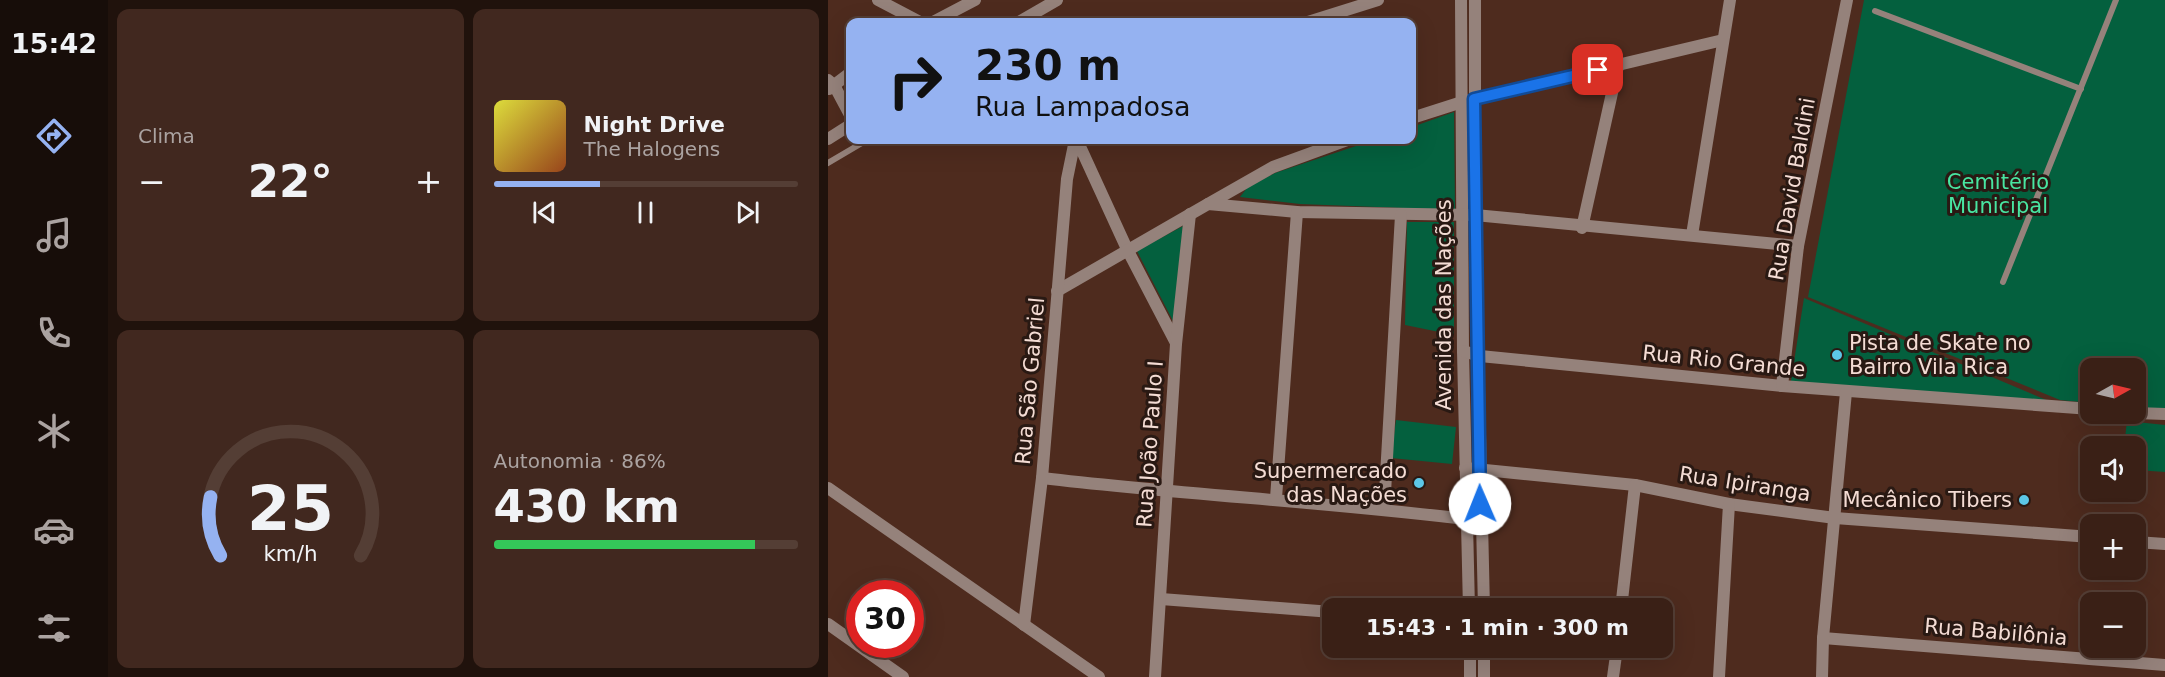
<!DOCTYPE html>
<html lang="pt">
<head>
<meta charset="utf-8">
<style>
	:root { --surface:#3a2016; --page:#41281f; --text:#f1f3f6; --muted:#aba3a1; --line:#543e35; --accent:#95b2f1 }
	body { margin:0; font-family:"DejaVu Sans",sans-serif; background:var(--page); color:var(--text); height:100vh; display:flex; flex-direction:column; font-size:22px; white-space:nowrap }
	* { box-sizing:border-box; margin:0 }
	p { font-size:20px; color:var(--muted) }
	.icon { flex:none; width:33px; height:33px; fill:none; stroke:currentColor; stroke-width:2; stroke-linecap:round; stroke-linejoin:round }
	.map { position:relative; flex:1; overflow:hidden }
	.sheet { display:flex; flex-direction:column; gap:9px; padding:9px; background:#20120c; width:720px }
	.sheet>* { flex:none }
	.hud { position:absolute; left:18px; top:18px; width:570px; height:126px; border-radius:12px; box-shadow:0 6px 24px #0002,0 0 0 2px var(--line); background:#95b2f1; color:#111; overflow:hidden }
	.needle { width:39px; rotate:82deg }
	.buttons { position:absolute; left:1252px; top:358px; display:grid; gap:12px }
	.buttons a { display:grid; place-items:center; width:66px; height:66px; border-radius:12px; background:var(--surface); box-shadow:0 6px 24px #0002,0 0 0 2px var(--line); font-size:30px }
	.speed { position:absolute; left:18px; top:580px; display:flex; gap:12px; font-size:30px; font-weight:700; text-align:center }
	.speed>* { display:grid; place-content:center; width:78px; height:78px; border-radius:50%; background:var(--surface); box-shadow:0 6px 24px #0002,0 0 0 2px var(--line); line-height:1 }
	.speed .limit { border:9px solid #d22; background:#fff; color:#111 }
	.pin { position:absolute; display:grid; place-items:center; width:51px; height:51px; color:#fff; margin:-26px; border-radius:12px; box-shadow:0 3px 9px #0006 }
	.me { position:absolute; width:66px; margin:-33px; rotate:359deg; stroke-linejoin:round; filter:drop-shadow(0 0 4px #0008) }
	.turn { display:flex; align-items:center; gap:21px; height:126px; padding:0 30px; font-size:27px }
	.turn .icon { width:78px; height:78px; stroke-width:2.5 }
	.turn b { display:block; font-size:42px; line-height:51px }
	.big { font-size:45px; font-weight:700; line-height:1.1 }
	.sheet .widget { flex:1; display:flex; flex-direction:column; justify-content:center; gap:9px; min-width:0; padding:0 21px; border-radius:12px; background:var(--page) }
	.sheet .dial { align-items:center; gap:0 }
	.dial svg { height:156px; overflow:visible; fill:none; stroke:var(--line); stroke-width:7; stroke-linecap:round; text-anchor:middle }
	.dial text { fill:var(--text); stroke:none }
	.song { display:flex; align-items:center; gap:18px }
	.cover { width:72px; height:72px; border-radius:9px; background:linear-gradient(135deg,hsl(60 70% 55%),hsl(20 70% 35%)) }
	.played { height:6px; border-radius:3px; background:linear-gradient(90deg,var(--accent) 35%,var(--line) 35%) }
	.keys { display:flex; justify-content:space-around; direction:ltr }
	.heat { display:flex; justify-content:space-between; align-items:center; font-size:33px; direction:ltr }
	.charge { height:9px; border-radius:4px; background:linear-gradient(90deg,#34c759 86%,var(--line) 0) }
	.sheet .tiles { flex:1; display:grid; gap:9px; grid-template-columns:repeat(2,1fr) }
	.trip { position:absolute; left:494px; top:598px; width:351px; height:60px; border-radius:12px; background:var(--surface); box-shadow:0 6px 24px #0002,0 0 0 2px var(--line); font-weight:700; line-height:60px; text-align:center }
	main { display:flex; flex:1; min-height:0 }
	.tabs { display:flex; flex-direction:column; width:108px; justify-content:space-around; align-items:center; background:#170d09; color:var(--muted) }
	.tabs .icon { width:42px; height:42px }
	.tabs .current { color:var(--accent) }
	.tabs b { font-size:27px; color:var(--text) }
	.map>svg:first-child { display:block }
</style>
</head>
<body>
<main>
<nav class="tabs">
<b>15:42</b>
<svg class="icon current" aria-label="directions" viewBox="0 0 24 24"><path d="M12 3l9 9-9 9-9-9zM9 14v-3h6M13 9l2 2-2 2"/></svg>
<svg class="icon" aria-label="music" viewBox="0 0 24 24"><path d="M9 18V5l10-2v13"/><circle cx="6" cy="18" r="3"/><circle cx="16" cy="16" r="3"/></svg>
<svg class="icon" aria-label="phone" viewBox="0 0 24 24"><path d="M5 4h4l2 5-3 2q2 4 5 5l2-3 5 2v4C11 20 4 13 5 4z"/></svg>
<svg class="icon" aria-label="climate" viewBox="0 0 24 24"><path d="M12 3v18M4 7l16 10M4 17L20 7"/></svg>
<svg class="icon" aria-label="car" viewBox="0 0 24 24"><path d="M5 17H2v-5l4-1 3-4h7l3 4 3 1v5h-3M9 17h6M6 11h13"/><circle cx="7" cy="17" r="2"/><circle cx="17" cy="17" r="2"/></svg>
<svg class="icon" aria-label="filters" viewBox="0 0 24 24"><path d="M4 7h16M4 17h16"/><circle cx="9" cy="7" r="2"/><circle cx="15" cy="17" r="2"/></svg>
</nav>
<section class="sheet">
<div class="tiles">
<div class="widget"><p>Clima</p>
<div class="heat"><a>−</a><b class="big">22°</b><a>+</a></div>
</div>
<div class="widget">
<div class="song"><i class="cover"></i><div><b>Night Drive</b><p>The Halogens</p></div></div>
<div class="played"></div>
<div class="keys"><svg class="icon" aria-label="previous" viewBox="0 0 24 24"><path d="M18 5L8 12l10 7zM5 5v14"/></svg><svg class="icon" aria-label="pause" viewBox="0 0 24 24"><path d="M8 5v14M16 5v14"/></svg><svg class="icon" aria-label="next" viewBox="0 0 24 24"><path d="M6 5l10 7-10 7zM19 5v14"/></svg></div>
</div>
<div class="widget dial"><svg viewBox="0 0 100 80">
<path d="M14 69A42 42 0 1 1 86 69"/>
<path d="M14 69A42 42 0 0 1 9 39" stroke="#95b2f1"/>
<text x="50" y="56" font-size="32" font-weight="700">25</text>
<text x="50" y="72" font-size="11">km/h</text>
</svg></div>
<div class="widget"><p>Autonomia · 86%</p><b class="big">430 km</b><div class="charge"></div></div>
</div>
</section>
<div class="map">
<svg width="1337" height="677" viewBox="0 0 1337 677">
	<rect width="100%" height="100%" fill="#4e2b1e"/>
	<!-- green -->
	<g fill="#04603e">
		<polygon points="1036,0 1337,0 1337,410 1308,407 1308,369 1263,369 1263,403 1232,400 980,297"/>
		<polygon points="626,112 627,210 472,204 412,197 419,188 447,173 546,140 584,140 584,127"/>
		<polygon points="579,222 626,222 626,335 577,325"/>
		<polygon points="355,226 345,321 309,251"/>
		<polygon points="976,298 1235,407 963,381"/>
		<polygon points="568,420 628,427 624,464 563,458"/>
		<polygon points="1299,421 1337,425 1337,472 1308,470 1308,447 1296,447"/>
	</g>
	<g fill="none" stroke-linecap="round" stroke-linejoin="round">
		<!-- service -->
		<g stroke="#95827b" stroke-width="6">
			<polyline points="1047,11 1253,89"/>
			<polyline points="0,163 39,140"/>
			<polyline points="1175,282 1288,0"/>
		</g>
		<!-- minor -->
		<g stroke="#95827b" stroke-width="12">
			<polyline points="50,0 92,22"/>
			<polyline points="633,0 635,351 641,609"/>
			<polyline points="647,0 647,215 656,609"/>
			<polyline points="105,22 147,0"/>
			<polyline points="191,22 229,0"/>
			<polyline points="480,22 550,0"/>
			<polyline points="0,80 6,85 22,115"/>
			<polyline points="1,89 22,73"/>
			<polyline points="584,118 634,102 895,40"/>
			<polyline points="0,139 22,125"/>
			<polyline points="249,140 299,249 348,343"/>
			<polyline points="380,204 445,167 519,140"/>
			<polyline points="754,228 790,66"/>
			<polyline points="864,235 902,0"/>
			<polyline points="229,291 380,204 469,212 647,215 970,246"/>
			<polyline points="635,351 652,356 954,386 1263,409"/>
			<polyline points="954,386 970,246 1019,0"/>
			<polyline points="1308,413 1337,414"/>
			<polyline points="637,468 807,485 901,504 1007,518 1263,537"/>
			<path d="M214 478C357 495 501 502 645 520"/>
			<polyline points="0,488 271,677"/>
			<polyline points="448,498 469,212"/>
			<polyline points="556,510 573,215"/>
			<polyline points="1308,542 1337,544"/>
			<polyline points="333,599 504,612"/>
			<polyline points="793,609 807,485"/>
			<polyline points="0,624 75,677"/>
			<polyline points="196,625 214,478 239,179 247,140"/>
			<polyline points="995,638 1337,665"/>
			<polyline points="642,648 642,677"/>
			<polyline points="327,677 348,344 362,214"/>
			<polyline points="656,677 656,648"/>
			<polyline points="785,677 789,648"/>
			<polyline points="891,677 901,504"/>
			<polyline points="994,677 995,638 1018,392"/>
		</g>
	</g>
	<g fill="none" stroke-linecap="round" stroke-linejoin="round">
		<!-- route casing -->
		<g stroke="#114b97" stroke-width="15">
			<polyline id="route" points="652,504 646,99 770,70"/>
		</g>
		<!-- route -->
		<use href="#route" stroke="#1a73e8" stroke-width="10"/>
	</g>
	<!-- markers -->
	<g fill="#5cc7e7" stroke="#291913" stroke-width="2">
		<circle cx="1009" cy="355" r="6"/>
		<circle cx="591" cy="483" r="6"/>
		<circle cx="1196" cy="500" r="6"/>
	</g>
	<g text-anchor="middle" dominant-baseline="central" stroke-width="6" stroke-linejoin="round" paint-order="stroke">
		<!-- park labels -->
		<g font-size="21" fill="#48e5a1" stroke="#291913">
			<text x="1170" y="182">Cemitério<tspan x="1170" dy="24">Municipal</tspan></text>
		</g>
		<!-- street labels -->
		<g font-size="21" fill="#f4dcd4" stroke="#291913">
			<text transform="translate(964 189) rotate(-80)">Rua David Baldini</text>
			<text transform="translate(616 305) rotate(-90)">Avenida das Nações</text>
			<text transform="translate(896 361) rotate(6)">Rua Rio Grande</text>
			<text transform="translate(202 381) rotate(-85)">Rua São Gabriel</text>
			<text transform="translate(322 444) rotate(-86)">Rua João Paulo I</text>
			<text transform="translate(917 484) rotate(9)">Rua Ipiranga</text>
			<text transform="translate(1168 632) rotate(5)">Rua Babilônia</text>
		</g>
		<!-- poi labels -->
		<g font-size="21" fill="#f4dcd4" stroke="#291913" text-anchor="end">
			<text x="1021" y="343" text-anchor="start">Pista de Skate no<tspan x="1021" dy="24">Bairro Vila Rica</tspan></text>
			<text x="579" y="471">Supermercado<tspan x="579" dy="24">das Nações</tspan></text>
			<text x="1184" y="500">Mecânico Tibers</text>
		</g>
	</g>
</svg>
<div class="buttons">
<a><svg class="needle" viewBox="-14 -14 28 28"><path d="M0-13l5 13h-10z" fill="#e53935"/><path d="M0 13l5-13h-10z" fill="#aba3a1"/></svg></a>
<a><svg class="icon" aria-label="sound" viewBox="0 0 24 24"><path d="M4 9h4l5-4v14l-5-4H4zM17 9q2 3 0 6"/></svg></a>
<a>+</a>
<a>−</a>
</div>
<div class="speed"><div class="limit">30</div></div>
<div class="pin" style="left:770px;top:70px;background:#d93025"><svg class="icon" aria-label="arrive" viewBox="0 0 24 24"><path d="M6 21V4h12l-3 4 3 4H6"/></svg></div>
<svg class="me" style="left:652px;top:504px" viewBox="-20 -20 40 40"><circle r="19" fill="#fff"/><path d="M0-13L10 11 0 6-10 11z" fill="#1a73e8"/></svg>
<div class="trip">15:43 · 1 min · 300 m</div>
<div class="hud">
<div class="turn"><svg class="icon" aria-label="right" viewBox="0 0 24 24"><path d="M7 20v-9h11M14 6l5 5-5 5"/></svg><div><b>230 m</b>Rua Lampadosa</div></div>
</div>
</div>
</main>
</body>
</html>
